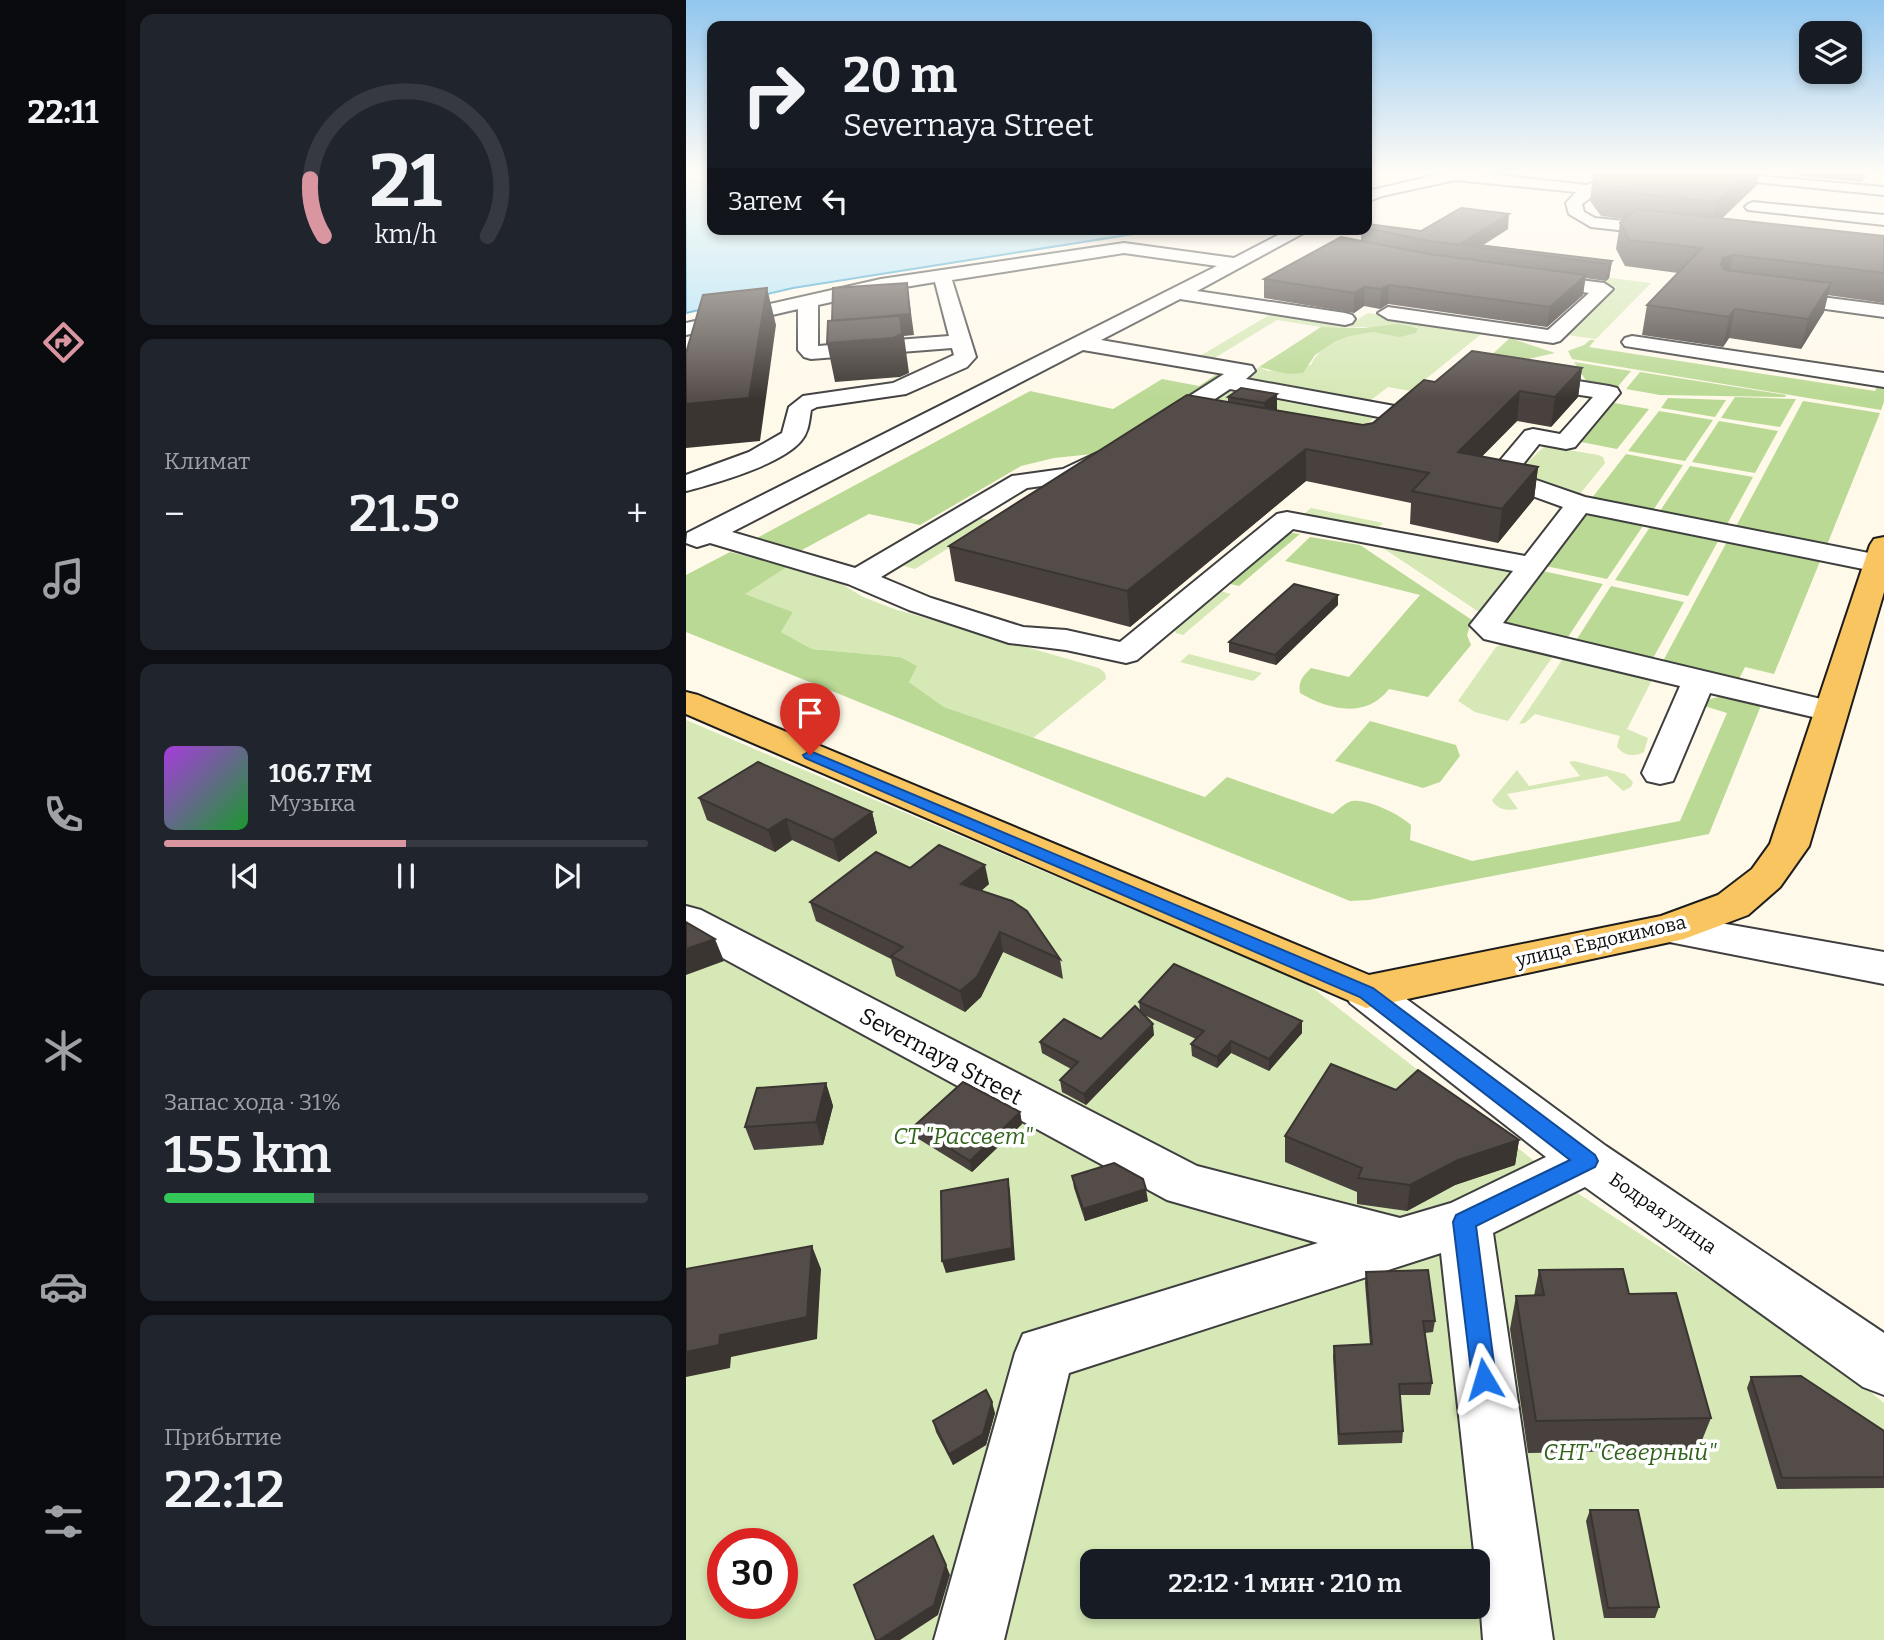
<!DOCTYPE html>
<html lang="ru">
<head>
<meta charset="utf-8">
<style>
	:root { --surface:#171b24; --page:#20242c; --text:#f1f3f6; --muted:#9ea1a6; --line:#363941; --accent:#d996a1 }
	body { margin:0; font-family:Bitter,serif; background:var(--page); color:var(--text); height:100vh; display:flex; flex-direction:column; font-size:26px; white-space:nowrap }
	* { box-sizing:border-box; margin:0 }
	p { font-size:23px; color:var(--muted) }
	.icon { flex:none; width:38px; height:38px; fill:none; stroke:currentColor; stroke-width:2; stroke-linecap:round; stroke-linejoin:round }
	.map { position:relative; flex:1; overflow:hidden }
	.sheet { display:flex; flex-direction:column; gap:14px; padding:14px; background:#0d0f14; width:560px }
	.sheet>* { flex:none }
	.guide { position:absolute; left:21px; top:21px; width:665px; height:214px; border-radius:14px; box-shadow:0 4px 10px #0003; background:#171b24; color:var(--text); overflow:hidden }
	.controls { position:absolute; left:1113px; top:21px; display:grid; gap:14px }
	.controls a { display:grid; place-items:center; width:63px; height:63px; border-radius:14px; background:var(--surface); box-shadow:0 4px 10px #0003; font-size:35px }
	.speed { position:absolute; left:21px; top:1528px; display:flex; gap:14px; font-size:35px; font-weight:700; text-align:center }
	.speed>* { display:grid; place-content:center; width:91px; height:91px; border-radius:50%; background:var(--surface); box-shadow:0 4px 10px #0003; line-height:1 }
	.speed .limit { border:10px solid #d22; background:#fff; color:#111 }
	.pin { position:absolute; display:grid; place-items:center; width:60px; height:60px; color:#fff; margin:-72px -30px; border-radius:50% 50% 50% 0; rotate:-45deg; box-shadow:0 0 7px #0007 }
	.pin .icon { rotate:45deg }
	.me { position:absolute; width:77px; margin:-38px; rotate:353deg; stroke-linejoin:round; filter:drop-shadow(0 0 5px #0008) }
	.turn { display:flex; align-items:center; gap:24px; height:147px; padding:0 21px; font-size:32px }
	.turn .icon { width:91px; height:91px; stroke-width:2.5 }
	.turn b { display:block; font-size:49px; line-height:60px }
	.then { display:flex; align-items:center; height:66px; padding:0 21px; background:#0003; gap:14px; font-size:26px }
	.big { font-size:52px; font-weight:600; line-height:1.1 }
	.sheet .card { flex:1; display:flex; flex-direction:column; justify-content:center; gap:10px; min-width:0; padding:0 24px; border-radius:14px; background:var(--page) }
	.sheet .dial { align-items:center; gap:0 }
	.dial svg { height:182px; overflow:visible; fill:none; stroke:var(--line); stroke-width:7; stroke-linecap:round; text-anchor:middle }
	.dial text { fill:var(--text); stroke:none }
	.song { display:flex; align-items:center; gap:21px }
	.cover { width:84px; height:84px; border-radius:10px; background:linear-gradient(135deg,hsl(280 70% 55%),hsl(130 70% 35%)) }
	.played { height:7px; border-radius:4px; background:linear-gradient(90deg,var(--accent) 50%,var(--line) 50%) }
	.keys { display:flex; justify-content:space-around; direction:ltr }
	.heat { display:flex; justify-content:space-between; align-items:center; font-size:38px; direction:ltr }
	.charge { height:10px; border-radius:5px; background:linear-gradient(90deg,#34c759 31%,var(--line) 0) }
	.trip { position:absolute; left:394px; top:1549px; width:410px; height:70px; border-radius:14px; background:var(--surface); box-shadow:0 4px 10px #0003; font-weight:600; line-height:70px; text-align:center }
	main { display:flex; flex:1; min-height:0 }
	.tabs { display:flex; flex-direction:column; width:126px; justify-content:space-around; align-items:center; background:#090b0e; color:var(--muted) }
	.tabs .icon { width:49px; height:49px }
	.tabs .on { color:var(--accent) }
	.tabs b { font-size:32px; color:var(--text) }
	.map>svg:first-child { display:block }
</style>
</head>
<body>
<main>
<nav class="tabs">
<b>22:11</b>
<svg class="icon on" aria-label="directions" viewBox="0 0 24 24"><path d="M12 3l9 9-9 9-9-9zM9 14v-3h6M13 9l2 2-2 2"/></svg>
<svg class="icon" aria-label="music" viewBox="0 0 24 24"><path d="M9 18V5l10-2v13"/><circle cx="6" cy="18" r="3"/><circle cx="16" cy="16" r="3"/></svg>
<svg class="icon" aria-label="phone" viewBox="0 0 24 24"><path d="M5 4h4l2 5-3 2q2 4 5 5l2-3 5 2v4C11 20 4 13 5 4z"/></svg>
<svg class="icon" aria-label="climate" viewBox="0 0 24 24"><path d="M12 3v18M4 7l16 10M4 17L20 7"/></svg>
<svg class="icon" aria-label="car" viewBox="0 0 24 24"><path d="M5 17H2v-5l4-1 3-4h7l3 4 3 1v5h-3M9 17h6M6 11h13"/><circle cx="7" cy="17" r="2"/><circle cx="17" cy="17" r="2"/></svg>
<svg class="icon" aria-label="filters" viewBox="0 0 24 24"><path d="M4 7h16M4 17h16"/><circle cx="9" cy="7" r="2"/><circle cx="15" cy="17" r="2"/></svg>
</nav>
<section class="sheet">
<div class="card dial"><svg viewBox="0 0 100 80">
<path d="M14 69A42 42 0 1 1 86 69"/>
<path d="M14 69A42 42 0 0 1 8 44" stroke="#d996a1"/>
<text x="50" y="56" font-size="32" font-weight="700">21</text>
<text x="50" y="72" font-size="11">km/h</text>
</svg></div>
<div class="card"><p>Климат</p>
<div class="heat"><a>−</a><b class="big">21.5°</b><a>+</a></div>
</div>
<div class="card">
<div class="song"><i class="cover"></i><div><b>106.7 FM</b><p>Музыка</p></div></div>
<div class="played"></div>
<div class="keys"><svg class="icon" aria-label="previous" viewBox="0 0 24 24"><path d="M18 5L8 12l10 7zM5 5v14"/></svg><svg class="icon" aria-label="pause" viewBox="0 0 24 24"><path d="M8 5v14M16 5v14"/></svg><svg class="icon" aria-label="next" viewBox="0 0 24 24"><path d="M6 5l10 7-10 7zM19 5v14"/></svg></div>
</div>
<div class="card"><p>Запас хода · 31%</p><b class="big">155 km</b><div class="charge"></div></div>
<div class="card"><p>Прибытие</p><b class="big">22:12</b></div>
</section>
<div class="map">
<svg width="1198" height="1640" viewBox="0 0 1198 1640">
	<rect width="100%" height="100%" fill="#fff9ea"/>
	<!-- green -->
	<g fill="#d5e8b5" fill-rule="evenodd">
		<polygon points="886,273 965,283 910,339 881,335 931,287 878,280"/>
		<path d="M588 312 665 324 682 313 799 331 725 391 702 387 685 400 558 377 573 367 582 371 625 365C634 344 663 331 686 332 702 333 713 338 730 333L732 327H635L591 320 527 359 514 356Z"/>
		<polygon points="537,390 688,418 659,442 505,411"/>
		<polygon points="859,446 912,455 917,457 919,463 893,495 884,495 832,475 833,470"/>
		<polygon points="625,508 697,523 688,531 616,516"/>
		<polygon points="288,516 306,521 229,569 211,564"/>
		<polygon points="697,543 830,569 799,616 694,546"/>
		<polygon points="101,567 151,581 177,597 208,609 413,668 419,673 420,679 347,738 258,707 223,682 214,657 126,649 95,632 107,612 58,594"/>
		<polygon points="527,589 545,594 497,635 490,633 486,624"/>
		<polygon points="822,642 870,652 822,721 789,712 772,701 810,647"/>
		<polygon points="503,654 576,673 567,681 494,662"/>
		<path d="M880 654 989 685 966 680 941 729 962 738 958 752C949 757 936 756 931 746L934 736 849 714 839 723 833 724Z"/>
		<path d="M0 720 619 982 879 1185 1141 1356 1198 1403V1640H0ZM37 1544H96V1603H37ZM406 1561H791V1606H406Z"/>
		<path d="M888 761 939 774 947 782 945 787 937 791 921 776 821 794 832 809C822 811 811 810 806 800L831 770 843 786 894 776 883 762Z"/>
	</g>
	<!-- forest -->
	<g fill="#bad994">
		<polygon points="712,324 732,328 730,333 714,337 687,332 663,336 648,342 629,355 617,373 602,374 573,367 635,327 677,328"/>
		<polygon points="824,338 869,353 798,369 791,368"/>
		<polygon points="904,340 909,340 903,347 1189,391 1193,382 1198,383 1198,402 1195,410 886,359 882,351 898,345"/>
		<polygon points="888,362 945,371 928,391 904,387"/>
		<polygon points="534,372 546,374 426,452 368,458 335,466 234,525 183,514 112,552 69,539 344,391 427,409 476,379 513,386"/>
		<polygon points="954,372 1100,395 1099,397 974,395 940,389"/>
		<polygon points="1049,397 1110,399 1094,427 1035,418"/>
		<polygon points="982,398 1040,400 1029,417 975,408"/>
		<polygon points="1117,401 1194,413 1139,550 1047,532"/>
		<polygon points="928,403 963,409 931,449 895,442"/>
		<polygon points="973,411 1027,420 999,461 942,451"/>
		<polygon points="1033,421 1092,431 1069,473 1006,462"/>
		<polygon points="940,454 997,465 964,515 902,503"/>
		<polygon points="1004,466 1067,477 1038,530 970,517"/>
		<polygon points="899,507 961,520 921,579 855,565"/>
		<polygon points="968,521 1036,534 1002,596 929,580"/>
		<polygon points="607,533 614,534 553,586 536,582 593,534"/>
		<polygon points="1044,536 1137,554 1088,674 1059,667 1052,681 976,663"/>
		<path d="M624 537 674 545 786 620 781 635 785 645 742 697 703 689C680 719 643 710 614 693 612 681 617 676 625 668L663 677 734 595 599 561Z"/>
		<path d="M44 552 101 567 59 594 107 612 95 632 126 649 214 657 231 666 223 682 258 707 519 797 541 777 647 814C653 809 660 802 666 801 681 798 715 815 725 825L724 840 786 861 994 821 1041 713 1015 705C1031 690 1057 699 1076 703L1023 834 683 900 664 901 0 632V575Z"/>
		<polygon points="852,570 917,584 880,640 810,624"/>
		<polygon points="925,586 998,602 966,660 889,642"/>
		<polygon points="684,721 770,745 774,756 754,782 737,788 649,761"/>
	</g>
	<!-- water -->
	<polygon fill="#afe2f6" stroke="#369fcd" stroke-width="2" points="0,171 26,171 26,229 479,229 107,288 0,313"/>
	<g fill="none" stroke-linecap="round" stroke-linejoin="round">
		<!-- minor casing -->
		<g stroke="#3f3f3f" stroke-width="4">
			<g id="minor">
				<polygon points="767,171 795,171 793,173 900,185 945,171 978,171 976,174 920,186 896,204 898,212 909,218 986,226 994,231 986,236 905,227 883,214 880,203 890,192 769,180 696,196 681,202 681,192 686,190"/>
				<polygon points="1015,171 1198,187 1198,195 1020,177 1015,176"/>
				<polygon points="1067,202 1198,215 1198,225 1062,210 1059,207 1062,204"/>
				<path d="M604 229H625L511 291 659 313 666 315 669 319 666 323 659 325 494 299 415 340 566 366 569 371 560 379 714 407 722 409 726 414 722 419 714 421 544 389 482 430H466L462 425 466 420 538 374 397 350 46 532 169 568 326 476 377 469 411 453 420 451 429 453 432 458 429 463 392 481 341 488 195 577 245 598 337 627 380 630 434 642 591 514 601 512 839 556 877 507 805 481 801 476 839 431 847 429 874 434 907 397 842 387 834 385 831 380 834 375 842 373 923 386 931 388 934 393 889 447 880 449 853 444 830 473 899 497 1198 556V570L1192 572 900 513 817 623 1156 704 1161 711 1156 718 1144 721 1024 693 987 781 974 784 961 781 956 773 994 686 798 639 784 625 827 571 607 529 451 660 440 663 380 650 323 643 223 610 162 584 24 543 11 547 0 543 1 533 531 266 438 253 266 280 290 357 281 367 220 394 131 407 125 410C123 421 123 432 115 441 95 465 30 483 0 491V475L63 452 96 433 103 407 117 396 207 383 268 355 266 348 125 359 118 357 112 350V309L0 335V323L195 279 438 243 548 258ZM249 282 263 336 132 346V305L195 291Z"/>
				<polygon points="845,274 918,283 927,289 874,341 867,343 702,319 692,313 702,307 862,330 903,293 839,283 836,279"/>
				<polygon points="1088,291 1198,305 1198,317 1081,301 1079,297 1081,293"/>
				<polygon points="946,336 1198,373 1198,387 939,346 936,342 939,338"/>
				<polygon points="0,906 15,910 511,1166 714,1218 765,1203 860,1157 664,1003 658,992 664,981 680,976 696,981 920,1146 1198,1333 1198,1395 1177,1387 899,1187 807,1233 867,1640 797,1640 791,1561 789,1561 755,1253 383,1373 318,1640 248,1640 329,1353 337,1334 632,1243 481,1200 0,938"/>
				<polygon points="983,914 1198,952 1198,984 968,939 962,929 968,919"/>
			</g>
		</g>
		<!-- major casing -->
		<g stroke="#1d1d1d" stroke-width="4">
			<polygon id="major" points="1198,537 1198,592 1123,846 1094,887 1062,915 998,939 680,1008 0,714 0,692 12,695 683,975 975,916 1032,895 1066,869 1084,844 1184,545 1188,539"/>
		</g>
		<!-- minor -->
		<use href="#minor" fill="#fff" fill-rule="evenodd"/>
		<!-- major -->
		<use href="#major" fill="#f9c561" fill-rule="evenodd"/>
	</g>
	<!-- wall -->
	<g fill="#48413e">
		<polygon points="916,171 1182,171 1176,182 1073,172 1071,185 1036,218 1198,236 1198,303 1141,295 1138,312 1115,349 1043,338 1037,347 956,335 961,305 992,273 939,266 930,249 934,223 938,219 915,216 904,201 907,176"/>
		<polygon points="681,224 735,231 822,229 797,245 926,261 923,278 920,281 899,278 897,295 861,327 702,304 694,309 678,306 668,313 578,298 578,279 675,241 675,229 681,229"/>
		<polygon points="896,368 892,397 865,427 831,421 796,456 852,467 848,499 812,543 724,524 725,503 620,481 444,627 269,581 263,546 542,402 542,397 591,394 591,410 677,425 687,423 749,382"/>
		<polygon points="652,605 590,665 543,652 543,642"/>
		<polygon points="13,798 186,812 191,833 153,862 106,840 89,852 21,820"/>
		<polygon points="224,868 303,884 295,891 374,959 377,979 317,952 295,997 279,1012 210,976 205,959 130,921 124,902"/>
		<polygon points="453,1002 616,1021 616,1033 583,1071 545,1053 531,1068 506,1056 505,1044 510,1039 458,1015 468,1035 400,1105 376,1092 374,1080 385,1069 356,1053 354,1042 415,1039 454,1011"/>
		<polygon points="140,1083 147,1106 137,1145 68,1150 59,1127"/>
		<polygon points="334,1112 336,1124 286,1172 231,1138 228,1126"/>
		<polygon points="599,1136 833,1140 829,1165 769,1185 721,1211 671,1204 671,1192 599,1162"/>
		<polygon points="386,1176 462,1201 399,1221 388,1188"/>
		<polygon points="853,1270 943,1294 1025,1418 1012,1450 842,1453 824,1329 830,1296 848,1296"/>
		<polygon points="680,1272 749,1321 747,1332 739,1333 746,1383 744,1395 714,1395 717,1431 716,1443 652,1445 647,1357 648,1346 684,1345 679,1283"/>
		<polygon points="1065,1377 1198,1431 1198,1488 1091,1489 1061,1388"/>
		<polygon points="309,1413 300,1445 267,1465 250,1432 247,1421"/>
		<polygon points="904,1510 973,1607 969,1618 918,1618 900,1521"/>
	</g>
	<!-- shaded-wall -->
	<g fill="#3b3532">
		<polygon points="1065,171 1073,171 1071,185 1026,228 1031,202"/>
		<polygon points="1179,171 1182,171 1176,182"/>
		<polygon points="823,214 822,229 794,247 776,243"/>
		<polygon points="1047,255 1041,282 1035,264 1037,258"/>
		<polygon points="926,261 923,278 920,281 923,264"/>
		<polygon points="900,275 897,295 861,327 864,307"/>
		<polygon points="221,283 228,335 218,336 223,373 214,377 149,382 141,343 150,342"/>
		<polygon points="1145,283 1138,312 1115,349 1122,319"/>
		<polygon points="703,285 702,304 694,309 695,289"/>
		<polygon points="679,287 678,306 668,313 668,293"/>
		<polygon points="81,288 90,325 74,441 0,448 0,404"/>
		<polygon points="1049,309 1043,338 1037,347 1043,317"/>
		<polygon points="896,368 892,397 865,427 869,397"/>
		<polygon points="834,391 831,421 769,484 772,452"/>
		<polygon points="591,394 591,411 579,419 578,403"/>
		<polygon points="620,449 620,481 444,627 441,591"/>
		<polygon points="852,467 848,499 812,543 816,509"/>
		<polygon points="652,595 652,605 590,665 589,655"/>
		<polygon points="186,812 191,833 153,862 147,840"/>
		<polygon points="100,819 106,840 89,852 82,830"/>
		<polygon points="299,865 303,884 279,904 275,884"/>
		<polygon points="314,932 317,952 295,997 279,1012 274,991"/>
		<polygon points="29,939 38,961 0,975 0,949"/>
		<polygon points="616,1021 616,1033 583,1071 583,1059"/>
		<polygon points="467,1024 468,1035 400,1105 398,1094"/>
		<polygon points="545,1041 545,1053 531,1068 531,1057"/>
		<polygon points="140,1083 147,1106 137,1145 130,1122"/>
		<polygon points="334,1112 336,1124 286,1172 284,1161"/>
		<polygon points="833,1140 829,1165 769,1185 721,1211 724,1185 772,1160"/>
		<polygon points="322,1179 324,1191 329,1260 260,1273 256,1261"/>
		<polygon points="460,1189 462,1201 399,1221 397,1209"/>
		<polygon points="126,1246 135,1269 131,1339 45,1357 44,1368 0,1377 0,1352 34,1335"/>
		<polygon points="306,1402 309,1413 300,1445 267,1465 263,1454"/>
		<polygon points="260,1565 264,1575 252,1615 214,1640 193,1640"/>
	</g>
	<!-- building -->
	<g fill="#544c48" stroke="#3b3532" stroke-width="2">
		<polygon points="916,171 1065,171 1031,202 919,190 907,176"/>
		<polygon points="775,208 823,214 776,243 926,261 923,264 743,241 681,228 681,224 735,231"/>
		<polygon points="950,209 1198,236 1198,273 1047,255 1037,258 1035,264 1039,270 1145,283 1122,319 1049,309 1043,317 961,305 1016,248 943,240 934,223"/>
		<polygon points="655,237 742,254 900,275 864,307 703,285 695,289 679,287 668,293 578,279"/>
		<polygon points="221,283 224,314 146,321 147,288"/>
		<polygon points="81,288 63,398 0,404 0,353 17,295"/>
		<polygon points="214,316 216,334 207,338 141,343 142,321"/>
		<polygon points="786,351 896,368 869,397 834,391 772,452 852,467 816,509 726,491 743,473 620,449 441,591 263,546 501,395 677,425 687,423 738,380 749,382"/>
		<polygon points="555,388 591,394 578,403 542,397"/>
		<polygon points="608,584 652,595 589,655 543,642"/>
		<polygon points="72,762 186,812 147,840 100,819 82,830 13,798"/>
		<polygon points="253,845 299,865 275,884 326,901 341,911 374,959 314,932 291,977 274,991 205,956 217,947 124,902 190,852 224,868"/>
		<polygon points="0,922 29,939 0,949"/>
		<polygon points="488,964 616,1021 583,1059 545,1041 531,1057 505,1044 518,1031 453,1002"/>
		<polygon points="449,1006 467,1024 398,1094 374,1080 392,1062 354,1042 378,1019 415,1039"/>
		<polygon points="645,1064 710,1090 732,1070 833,1140 772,1160 724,1185 672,1178 676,1168 599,1136"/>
		<polygon points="277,1082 334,1112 284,1161 228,1126"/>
		<polygon points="140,1083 130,1122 59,1127 71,1088"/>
		<polygon points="428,1163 457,1179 460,1189 397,1209 386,1176"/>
		<polygon points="322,1179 326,1248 256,1261 255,1191"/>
		<polygon points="126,1246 121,1317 34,1335 33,1345 0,1352 0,1269"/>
		<polygon points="937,1269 943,1294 990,1293 1025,1418 850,1421 830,1296 858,1295 853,1270"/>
		<polygon points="742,1270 749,1321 737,1321 746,1383 713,1384 717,1431 653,1434 648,1346 686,1344 680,1272"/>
		<polygon points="1115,1376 1198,1431 1198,1477 1096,1478 1065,1377"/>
		<polygon points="300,1390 306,1402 297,1434 263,1454 247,1421"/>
		<polygon points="904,1510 952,1510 973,1607 922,1608"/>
		<polygon points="247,1536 260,1565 248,1605 193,1640 190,1640 168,1585"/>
	</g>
	<!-- sky -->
	<linearGradient id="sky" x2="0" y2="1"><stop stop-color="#91c6ee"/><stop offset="0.43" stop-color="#fffcf6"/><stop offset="1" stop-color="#fffcf6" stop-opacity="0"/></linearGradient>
	<rect width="1198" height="400" fill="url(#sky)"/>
	<!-- route -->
	<polygon fill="#1a73e8" stroke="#114b97" stroke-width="2" points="124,751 687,988 909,1155 912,1161 909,1167 790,1226 810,1379 807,1387 798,1390 789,1387 786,1379 767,1222 770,1215 884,1160 674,997 119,758 117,755"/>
	<g text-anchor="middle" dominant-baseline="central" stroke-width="7" stroke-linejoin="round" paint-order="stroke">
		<!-- street labels -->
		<g font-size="19" fill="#0c0c0c" stroke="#fff">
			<text transform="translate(915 941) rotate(-13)">улица Евдокимова</text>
			<text transform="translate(977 1213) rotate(35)">Бодрая улица</text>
		</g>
		<!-- near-street labels -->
		<g font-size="23" fill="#0c0c0c" stroke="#fff">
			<text transform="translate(255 1056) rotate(28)">Severnaya Street</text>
		</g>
		<!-- near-park labels -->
		<g font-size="23" font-style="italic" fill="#32631d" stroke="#fff">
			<text x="277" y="1136">СТ "Рассвет"</text>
			<text x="944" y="1452">СНТ "Северный"</text>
		</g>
	</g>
</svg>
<div class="controls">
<a><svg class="icon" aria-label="layers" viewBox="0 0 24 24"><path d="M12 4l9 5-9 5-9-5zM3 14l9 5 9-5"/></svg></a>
</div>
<div class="speed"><div class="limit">30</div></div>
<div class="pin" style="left:124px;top:755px;background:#d93025"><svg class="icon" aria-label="arrive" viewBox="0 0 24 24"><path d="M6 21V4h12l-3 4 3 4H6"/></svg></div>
<svg class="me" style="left:798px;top:1379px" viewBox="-20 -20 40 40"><path d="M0-17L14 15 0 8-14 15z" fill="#1a73e8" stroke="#fff" stroke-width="4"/></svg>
<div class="trip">22:12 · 1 мин · 210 m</div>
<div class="guide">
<div class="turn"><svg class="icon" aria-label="right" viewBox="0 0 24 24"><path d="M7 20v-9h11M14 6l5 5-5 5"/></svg><div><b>20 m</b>Severnaya Street</div></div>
<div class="then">Затем<svg class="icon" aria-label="left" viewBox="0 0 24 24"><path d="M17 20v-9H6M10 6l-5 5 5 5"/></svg></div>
</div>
</div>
</main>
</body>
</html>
